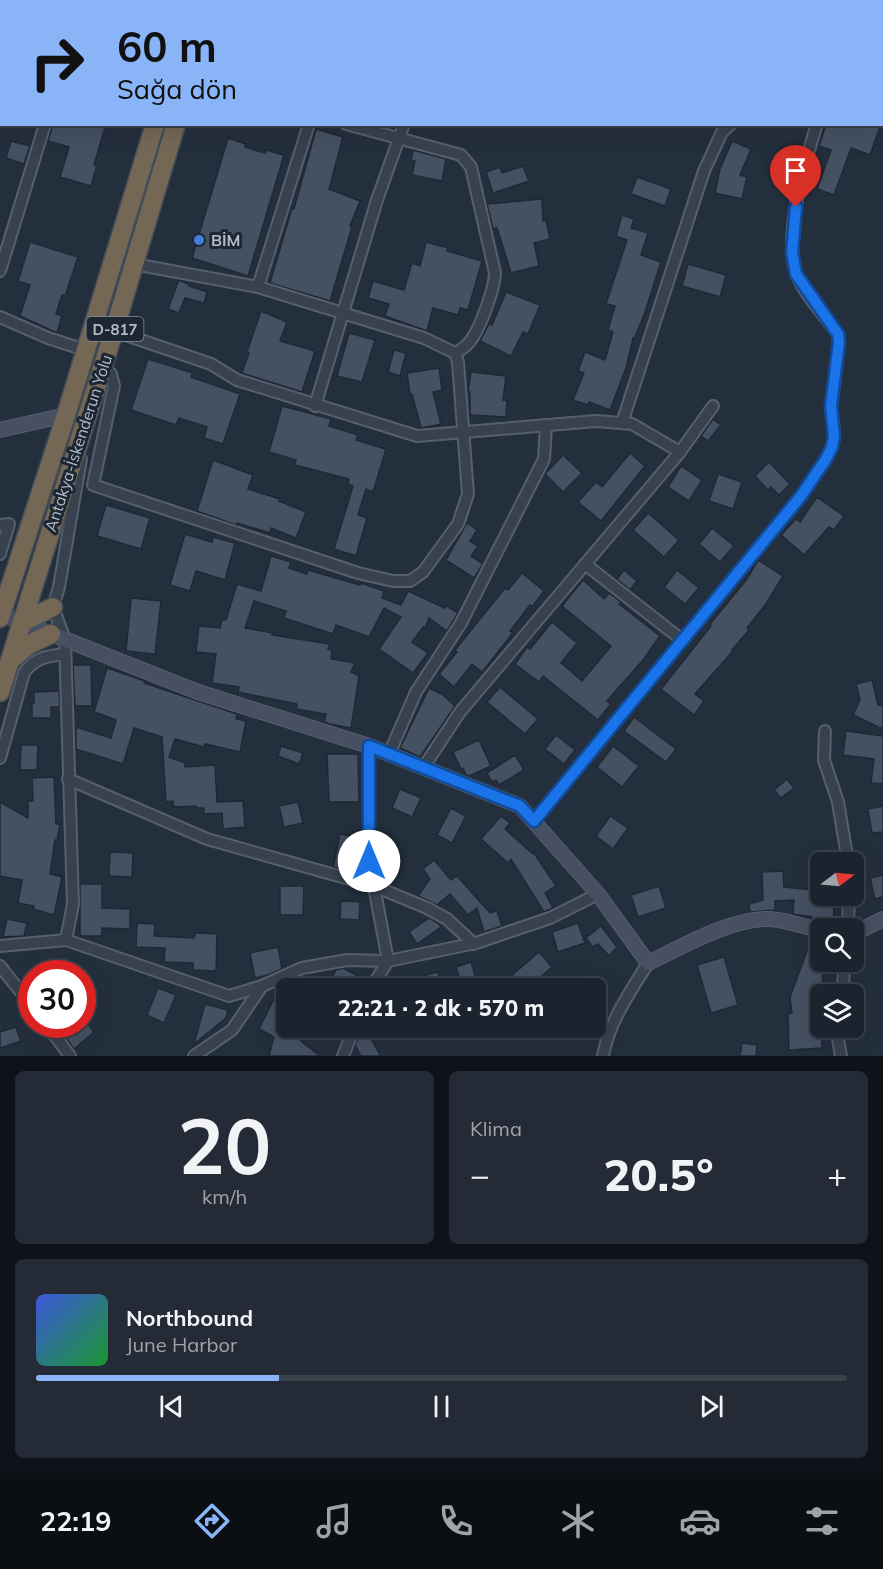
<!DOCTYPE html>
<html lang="tr">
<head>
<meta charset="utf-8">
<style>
	:root { --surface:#1b232e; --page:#242b36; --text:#f1f3f6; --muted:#a0a4aa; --line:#39404a; --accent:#8ab4f8 }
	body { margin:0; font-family:Mulish,sans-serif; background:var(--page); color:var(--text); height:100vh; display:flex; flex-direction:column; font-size:22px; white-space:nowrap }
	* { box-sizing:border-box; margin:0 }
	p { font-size:20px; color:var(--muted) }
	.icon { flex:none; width:33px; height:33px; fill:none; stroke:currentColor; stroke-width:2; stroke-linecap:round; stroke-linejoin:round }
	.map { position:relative; height:1056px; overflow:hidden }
	.drawer { display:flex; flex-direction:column; gap:15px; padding:15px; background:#0f1319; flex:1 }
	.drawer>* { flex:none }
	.banner { position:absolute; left:0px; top:0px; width:884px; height:126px; box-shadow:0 6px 24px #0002,0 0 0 2px var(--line); background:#8ab4f8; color:#111; overflow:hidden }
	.needle { width:39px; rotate:74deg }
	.fabs { position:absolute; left:810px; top:852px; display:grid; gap:12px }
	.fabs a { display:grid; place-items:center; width:54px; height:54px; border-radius:9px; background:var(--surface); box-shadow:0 6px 24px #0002,0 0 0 2px var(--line); font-size:30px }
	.speed { position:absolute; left:18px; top:960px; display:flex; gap:12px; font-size:30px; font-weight:700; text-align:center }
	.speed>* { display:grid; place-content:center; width:78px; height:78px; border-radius:50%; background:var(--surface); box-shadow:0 6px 24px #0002,0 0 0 2px var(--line); line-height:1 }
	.speed .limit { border:9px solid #d22; background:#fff; color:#111 }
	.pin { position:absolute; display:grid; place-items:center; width:51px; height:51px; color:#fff; margin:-62px -26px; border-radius:50% 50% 50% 0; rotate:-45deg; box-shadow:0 0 6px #0007 }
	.pin .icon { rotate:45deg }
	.me { position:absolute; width:66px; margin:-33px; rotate:0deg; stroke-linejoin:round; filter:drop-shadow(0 0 4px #0008) }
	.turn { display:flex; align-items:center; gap:21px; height:126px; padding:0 18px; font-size:27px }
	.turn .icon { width:78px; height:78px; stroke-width:2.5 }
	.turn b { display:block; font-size:42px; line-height:51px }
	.big { font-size:45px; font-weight:800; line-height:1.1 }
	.drawer .widget { flex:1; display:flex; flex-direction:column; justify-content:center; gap:9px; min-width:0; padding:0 21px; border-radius:9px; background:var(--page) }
	.drawer .dial { align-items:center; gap:0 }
	.dial b { font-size:78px; line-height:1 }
	.song { display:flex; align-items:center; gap:18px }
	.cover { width:72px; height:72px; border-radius:9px; background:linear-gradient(135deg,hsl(230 70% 55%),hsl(130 70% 35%)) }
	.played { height:6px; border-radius:3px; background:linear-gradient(90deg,var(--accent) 30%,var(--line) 30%) }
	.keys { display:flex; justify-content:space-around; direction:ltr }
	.heat { display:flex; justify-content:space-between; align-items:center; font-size:33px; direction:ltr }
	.drawer .tiles { flex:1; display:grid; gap:15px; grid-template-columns:1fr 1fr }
	.widget:last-child { grid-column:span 2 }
	.trip { position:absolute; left:276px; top:978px; width:330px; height:60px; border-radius:9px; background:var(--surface); box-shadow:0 6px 24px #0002,0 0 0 2px var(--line); font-weight:800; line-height:60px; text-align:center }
	.dock { display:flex; height:96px; justify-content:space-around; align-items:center; background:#0b0e12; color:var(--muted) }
	.dock .icon { width:42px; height:42px }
	.dock .current { color:var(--accent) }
	.dock b { font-size:27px; color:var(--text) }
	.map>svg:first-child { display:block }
</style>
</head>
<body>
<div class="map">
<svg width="883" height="1056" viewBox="0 0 883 1056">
	<rect width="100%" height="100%" fill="#242f3e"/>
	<!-- building -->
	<g fill="#455162" stroke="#1f2835" stroke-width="1.5">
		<polygon points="53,124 106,124 94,165 97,165 91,186 60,177 69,147 48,141"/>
		<polygon points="826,124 881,124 870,155 851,148 834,195 817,189 831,150 819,146"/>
		<polygon points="316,129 343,137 329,189 360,201 350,226 352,227 330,301 270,283 292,208 294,209"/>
		<polygon points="228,138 246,144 245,147 265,153 266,150 284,155 248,276 192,258"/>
		<polygon points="11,141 30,146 24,164 6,158"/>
		<polygon points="732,141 751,149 740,175 747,177 742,199 715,193 720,169"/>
		<polygon points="413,150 446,159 442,181 412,175 415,161 411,160"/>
		<polygon points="523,166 529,181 493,193 486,172 500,167 502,173"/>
		<polygon points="637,177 671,189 665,206 631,194"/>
		<polygon points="542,199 543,221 546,220 550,239 534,243 539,266 511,273 497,228 493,229 487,204"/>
		<polygon points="622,215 634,219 631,228 648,233 641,255 661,262 644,315 634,339 633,338 626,368 610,410 589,402 588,405 573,400 584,373 578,371 585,352 605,360 613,332 608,330 615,306 606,304 627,240 616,236"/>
		<polygon points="30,242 78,257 65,296 62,295 56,314 62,316 57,333 20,316 30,285 18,281"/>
		<polygon points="426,242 448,248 447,251 482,261 468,310 460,308 458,315 433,308 427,331 385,316 389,304 368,298 373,281 404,290 412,263 420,266"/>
		<polygon points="688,264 726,275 720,297 682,286"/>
		<polygon points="179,280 190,285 189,286 207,292 204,303 185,298 179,313 168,309"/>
		<polygon points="506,292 540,305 528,334 523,332 511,356 480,341 489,324 492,325"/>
		<polygon points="261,311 287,322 280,341 315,351 302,392 242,373 249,353 247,352"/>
		<polygon points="349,333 375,340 362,382 337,376"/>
		<polygon points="394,350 406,353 400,376 388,372"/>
		<polygon points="148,359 193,373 191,377 240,394 223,444 204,438 207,427 179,418 176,425 131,410"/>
		<polygon points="439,368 442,390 433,392 441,424 421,428 412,394 410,395 407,373"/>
		<polygon points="471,372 506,376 503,400 507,400 506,417 470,415 470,392 468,392"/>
		<polygon points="282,406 331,419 329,426 358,435 356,440 386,449 373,492 366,489 358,515 367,518 356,556 334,549 353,486 348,484 349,479 295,465 296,460 269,452"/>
		<polygon points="713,419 721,425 708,441 701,436"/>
		<polygon points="630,453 645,466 601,521 578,502 596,482 602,487"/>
		<polygon points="563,455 582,473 563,492 545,474"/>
		<polygon points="213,460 253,475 248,489 280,499 279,501 306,512 296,538 271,528 270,533 237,523 236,525 197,511"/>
		<polygon points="769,462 790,484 779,495 771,487 768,490 755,476"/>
		<polygon points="681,466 702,480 689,501 668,487"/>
		<polygon points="718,474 742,482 733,509 709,501"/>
		<polygon points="817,497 844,516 834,530 829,527 804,555 781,535 796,519 800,522"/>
		<polygon points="106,505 150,518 141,549 97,536"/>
		<polygon points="648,513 679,540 664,557 633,530"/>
		<polygon points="467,523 477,530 470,541 478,546 471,556 483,564 474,578 446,560"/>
		<polygon points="712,528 734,546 720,562 699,544"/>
		<polygon points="185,534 212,542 213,537 235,543 225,580 196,571 190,591 170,585"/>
		<polygon points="271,556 291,562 289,568 307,574 308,570 360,585 361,583 384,591 382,598 401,605 408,591 445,608 447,606 458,613 447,631 429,618 425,628 423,627 412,642 428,653 413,673 379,649 401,617 384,608 369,637 336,625 333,634 284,618 286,611 254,601 245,628 273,633 272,635 330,644 328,649 332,650 331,659 355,663 351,672 359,676 351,728 330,724 324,722 326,714 296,709 297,704 238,692 239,687 212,683 216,654 196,652 199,626 220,628 222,620 226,620 237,584 261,591"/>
		<polygon points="758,560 783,576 766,604 747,628 749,630 732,650 733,651 695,694 704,701 694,715 661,689 711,626 710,624 747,579"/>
		<polygon points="624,570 637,581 630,590 617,579"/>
		<polygon points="677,570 699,588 685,604 664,587"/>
		<polygon points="522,573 544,591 532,607 530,605 510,631 513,633 482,672 472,664 454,687 439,674 457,652 455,650 505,588 508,590"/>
		<polygon points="583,580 604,599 609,593 621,602 619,604 660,636 643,660 607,701 611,704 598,720 543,676 539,682 515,664 527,647 530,649 552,622 577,643 561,663 582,681 611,646 562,606"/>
		<polygon points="131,598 161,601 155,654 126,651"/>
		<polygon points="73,665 91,665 92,706 75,706"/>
		<polygon points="107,668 145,681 144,683 237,714 236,719 246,721 240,752 205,744 204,747 175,739 169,757 185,763 185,767 215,765 217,802 243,801 245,827 223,829 222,813 204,814 204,808 196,808 196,806 174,807 173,801 166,802 162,737 134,728 123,764 76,749 76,727 111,738 116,720 94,712"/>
		<polygon points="872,680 878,705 883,706 883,729 853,715 860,700 856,684"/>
		<polygon points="500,687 538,719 525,734 487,702"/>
		<polygon points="429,688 443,695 455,706 420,757 400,748"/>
		<polygon points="59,691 60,707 51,707 51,718 32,718 32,703 34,703 34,692"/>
		<polygon points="634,717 676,749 666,762 624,731"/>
		<polygon points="846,731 883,736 883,784 871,783 874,759 843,755"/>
		<polygon points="556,735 575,750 564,764 545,749"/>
		<polygon points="479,740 491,766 469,776 466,775 463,768 461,769 453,752"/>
		<polygon points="21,745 38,745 37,770 20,770"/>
		<polygon points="281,746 303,753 299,764 278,756"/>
		<polygon points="613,746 639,766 622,787 597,767"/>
		<polygon points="327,754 358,754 359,802 329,802"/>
		<polygon points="515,755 524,770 499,785 496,780 492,782 487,773"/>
		<polygon points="54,777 56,824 60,824 57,840 55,840 50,874 62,877 54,915 33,909 34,906 18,903 22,880 0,876 0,802 28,818 28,801 33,801 32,778"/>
		<polygon points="787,779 794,788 781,798 774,790"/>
		<polygon points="400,789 421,798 412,817 392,808"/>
		<polygon points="298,802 303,823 284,827 279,806"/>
		<polygon points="883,806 883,832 872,833 868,809"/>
		<polygon points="451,808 466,816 452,843 437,835"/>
		<polygon points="501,816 510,823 505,829 533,854 534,853 556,886 545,893 553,908 544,912 511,859 508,863 481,839"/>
		<polygon points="610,816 628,828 613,849 596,836"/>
		<polygon points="340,834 359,837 357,850 362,850 362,866 356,865 355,873 333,867"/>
		<polygon points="110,852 133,853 132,877 109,876"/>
		<polygon points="434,860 451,880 457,876 490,913 497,911 502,926 484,932 477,908 468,915 450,894 437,905 418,896 430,879 423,869"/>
		<polygon points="783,871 784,887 814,890 813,896 830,896 830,905 834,905 833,925 812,919 812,917 793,914 794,900 775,901 775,910 750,912 749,904 763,900 762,872"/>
		<polygon points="883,875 883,897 875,899 870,878"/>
		<polygon points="80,884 102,884 102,908 130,909 130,929 102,928 102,936 80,936"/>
		<polygon points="280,886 304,886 303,915 280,915"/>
		<polygon points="659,886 666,908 638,917 631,895"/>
		<polygon points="341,901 360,902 359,920 340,919"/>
		<polygon points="429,918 438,923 441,927 417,944 409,932"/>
		<polygon points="7,919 27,923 24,936 3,937"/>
		<polygon points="137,923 155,924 154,936 194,938 195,933 217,934 216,971 193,970 193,963 164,962 165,948 136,947"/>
		<polygon points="578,923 585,943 558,952 552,932"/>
		<polygon points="601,926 617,947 609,956 598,944 593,947 586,938"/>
		<polygon points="278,947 282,969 268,975 255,978 250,953"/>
		<polygon points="807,951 820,951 820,962 823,962 822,994 820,994 822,1048 789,1050 788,1013 792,1013 790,997"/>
		<polygon points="539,952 552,967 528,988 497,988"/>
		<polygon points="724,957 738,1005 711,1013 697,965"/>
		<polygon points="471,962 477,981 462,986 456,967"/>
		<polygon points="343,968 360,977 354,988 327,988 336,970"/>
		<polygon points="438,972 442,988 426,988 422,976"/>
		<polygon points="158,988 176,995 164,1023 147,1015"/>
		<polygon points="274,999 286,1005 286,1028 308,1028 301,1041 320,1056 269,1056 274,1037 259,1029"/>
		<polygon points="205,1004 228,1010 226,1018 194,1044"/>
		<polygon points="67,1024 88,1024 94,1032 74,1049 60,1030"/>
		<polygon points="16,1027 21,1041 0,1048 0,1032"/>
		<polygon points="366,1030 381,1056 361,1056 355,1045 360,1033"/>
		<polygon points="742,1043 757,1045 756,1056 740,1056"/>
	</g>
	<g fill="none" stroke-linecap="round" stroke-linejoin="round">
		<!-- street casing -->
		<g stroke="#565f6c" stroke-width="14">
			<g id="street">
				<polyline points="362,0 365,2"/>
				<polyline points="349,2 350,0"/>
				<polyline points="0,35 2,36"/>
				<path d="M346 124 461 155 471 167 495 273C495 287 481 325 473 337 469 344 463 349 455 353"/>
				<polyline points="0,271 45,124"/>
				<polyline points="258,287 309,124"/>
				<polyline points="0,317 48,338 85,350"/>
				<polyline points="114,331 211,364 237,380 417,436 596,421 632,424 680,452"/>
				<polyline points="103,366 111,374 114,386 93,485 358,573 393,581 410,581 423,572 458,524 468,494 458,362 455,353 424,338 258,287 134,264"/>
				<polyline points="315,406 377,200 404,124"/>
				<polyline points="622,423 704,171 722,132 731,124"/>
				<polyline points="0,525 9,524 0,554"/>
				<polyline points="585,564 682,640"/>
				<polyline points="825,731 824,760 838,802 848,862"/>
				<polyline points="369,746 369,885"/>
				<polyline points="389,754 416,692 461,623 544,459 546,425"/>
				<path d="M0 758 24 673C35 657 48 656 65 654"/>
				<polyline points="423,768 460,712 680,452 713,406"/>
				<polyline points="68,779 207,839 374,886 427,908 447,919 474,944"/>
				<path d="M534 821 801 496 826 459 832 447 834 437 831 406 839 342 838 334C825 316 803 293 796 273 783 235 805 162 817 124"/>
				<polyline points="848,928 849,896"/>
				<polyline points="66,940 73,904 65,640 53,607 59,587 81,459"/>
				<polyline points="0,946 66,940 229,996 262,986 302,968 347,960 388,961 374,886"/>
				<polyline points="0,966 32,1006"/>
				<polyline points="371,988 388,961 476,943 550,918 598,894"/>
				<polyline points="842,994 845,962"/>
				<polyline points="46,1024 70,1056"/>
				<polyline points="839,1028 838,1039 841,1056"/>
				<polyline points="194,1056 232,1030 262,986"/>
				<polyline points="343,1056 354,1028"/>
				<path d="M603 1056C609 1022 630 992 648 963"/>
			</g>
		</g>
		<!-- secondary casing -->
		<g stroke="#565f6c" stroke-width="16">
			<g id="secondary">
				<polyline points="0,430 66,415"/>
				<path d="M1 614 198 692 369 746 520 806 598 894 648 963C681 947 733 917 770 919 787 920 804 927 820 930"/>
				<polyline points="854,932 861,930 883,919"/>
			</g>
		</g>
		<!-- highway casing -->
		<g stroke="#434c59" stroke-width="21">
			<g id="highway">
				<polyline points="195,2 195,0"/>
				<polyline points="217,2 218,0"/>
				<polyline points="0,618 66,415 155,124"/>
				<polyline points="21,623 53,607"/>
				<polyline points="10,661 30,644 51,634"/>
				<polyline points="0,692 114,331 176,124"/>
			</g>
		</g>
		<!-- street -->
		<use href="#street" stroke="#38414e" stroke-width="10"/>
		<!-- secondary -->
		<use href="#secondary" stroke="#465061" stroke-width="14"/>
		<!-- highway -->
		<use href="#highway" stroke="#746855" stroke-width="18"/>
	</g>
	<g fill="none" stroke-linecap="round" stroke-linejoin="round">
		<!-- route casing -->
		<g stroke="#114b97" stroke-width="15">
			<polyline id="route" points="369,861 369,746 520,806 534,821 801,496 826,459 832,447 834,436 831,406 839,342 838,334 796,274 792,252 796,207"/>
		</g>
		<!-- route -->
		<use href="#route" stroke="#1a73e8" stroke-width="10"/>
	</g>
	<!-- markers -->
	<circle fill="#3f7fe0" stroke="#1d2633" stroke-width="2" cx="199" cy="240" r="6"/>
	<g text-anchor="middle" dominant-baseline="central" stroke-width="6" stroke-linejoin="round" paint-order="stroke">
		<!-- shield labels -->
		<rect fill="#1d2633" stroke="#878f9c" stroke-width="1.5" x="86.5" y="317" width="57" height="24" rx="4.5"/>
		<g font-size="15" font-weight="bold" fill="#b4bcc9">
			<text x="115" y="329">D-817</text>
		</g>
		<!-- poi labels -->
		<g font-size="16" font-weight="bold" fill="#b4bcc9" stroke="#1d2633" text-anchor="start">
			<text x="211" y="240">BİM</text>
		</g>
		<!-- street labels -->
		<g font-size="16" fill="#b4bcc9" stroke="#1d2633">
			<text transform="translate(78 443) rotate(-72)">Antakya-İskenderun Yolu</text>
		</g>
	</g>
</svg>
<div class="fabs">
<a><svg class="needle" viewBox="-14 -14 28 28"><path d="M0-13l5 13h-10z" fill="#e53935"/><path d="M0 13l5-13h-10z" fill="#a0a4aa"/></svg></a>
<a><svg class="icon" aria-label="search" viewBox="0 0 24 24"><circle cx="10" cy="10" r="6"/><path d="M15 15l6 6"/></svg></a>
<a><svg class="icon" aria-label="layers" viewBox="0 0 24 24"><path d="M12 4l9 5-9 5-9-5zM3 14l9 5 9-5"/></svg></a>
</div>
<div class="speed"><div class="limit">30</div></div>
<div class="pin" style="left:796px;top:207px;background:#d93025"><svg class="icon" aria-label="arrive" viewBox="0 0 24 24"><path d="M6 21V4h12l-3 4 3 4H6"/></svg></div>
<svg class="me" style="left:369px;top:861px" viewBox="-20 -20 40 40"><circle r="19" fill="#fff"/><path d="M0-13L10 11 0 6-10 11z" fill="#1a73e8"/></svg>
<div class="trip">22:21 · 2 dk · 570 m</div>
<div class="banner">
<div class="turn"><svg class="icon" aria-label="right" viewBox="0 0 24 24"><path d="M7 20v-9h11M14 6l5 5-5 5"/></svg><div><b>60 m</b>Sağa dön</div></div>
</div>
</div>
<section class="drawer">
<div class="tiles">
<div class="widget dial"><b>20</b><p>km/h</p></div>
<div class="widget"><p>Klima</p>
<div class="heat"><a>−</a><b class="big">20.5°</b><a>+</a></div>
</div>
<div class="widget">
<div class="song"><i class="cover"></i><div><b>Northbound</b><p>June Harbor</p></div></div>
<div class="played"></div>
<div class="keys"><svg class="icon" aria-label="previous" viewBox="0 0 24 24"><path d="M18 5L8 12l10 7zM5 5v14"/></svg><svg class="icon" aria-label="pause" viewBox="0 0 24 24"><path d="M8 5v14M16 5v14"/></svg><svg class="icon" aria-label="next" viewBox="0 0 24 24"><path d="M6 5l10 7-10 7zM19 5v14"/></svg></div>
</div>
</div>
</section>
<nav class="dock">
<b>22:19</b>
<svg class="icon current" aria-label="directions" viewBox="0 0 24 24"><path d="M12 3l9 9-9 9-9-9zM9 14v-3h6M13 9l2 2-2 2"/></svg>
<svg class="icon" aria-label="music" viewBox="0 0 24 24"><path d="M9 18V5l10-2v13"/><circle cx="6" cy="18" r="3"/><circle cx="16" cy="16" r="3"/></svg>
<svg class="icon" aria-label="phone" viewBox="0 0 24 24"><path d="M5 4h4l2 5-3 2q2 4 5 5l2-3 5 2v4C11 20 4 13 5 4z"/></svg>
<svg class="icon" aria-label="climate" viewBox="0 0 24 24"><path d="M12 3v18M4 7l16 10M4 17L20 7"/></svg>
<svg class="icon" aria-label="car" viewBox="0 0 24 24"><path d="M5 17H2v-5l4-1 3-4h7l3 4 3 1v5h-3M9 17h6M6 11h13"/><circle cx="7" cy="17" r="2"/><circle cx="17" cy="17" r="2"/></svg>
<svg class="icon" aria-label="filters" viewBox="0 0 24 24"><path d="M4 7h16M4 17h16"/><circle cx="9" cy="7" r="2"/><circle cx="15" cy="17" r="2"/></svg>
</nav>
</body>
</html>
